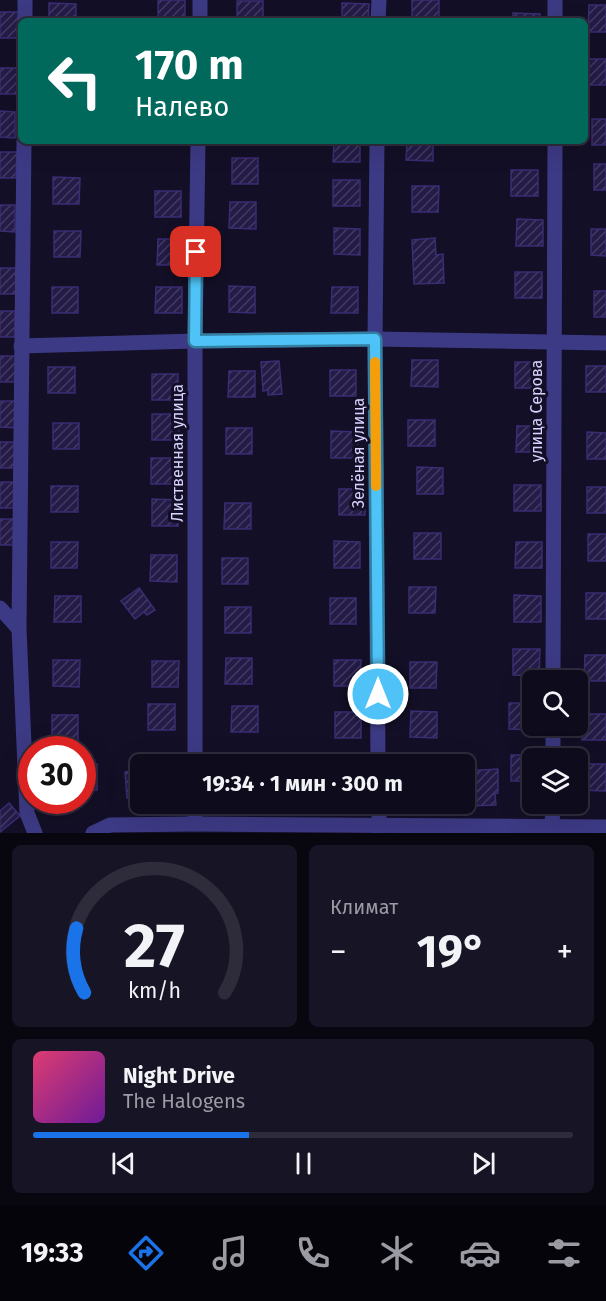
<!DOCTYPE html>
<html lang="ru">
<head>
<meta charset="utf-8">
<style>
	:root { --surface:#0e0b1c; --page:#171425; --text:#f1f3f6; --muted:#9b9ba3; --line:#2e2b3b; --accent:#1a73e8 }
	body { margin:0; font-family:"Fira Sans",sans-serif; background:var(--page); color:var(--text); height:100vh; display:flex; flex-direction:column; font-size:22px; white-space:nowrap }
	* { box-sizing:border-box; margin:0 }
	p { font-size:20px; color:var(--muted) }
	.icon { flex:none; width:33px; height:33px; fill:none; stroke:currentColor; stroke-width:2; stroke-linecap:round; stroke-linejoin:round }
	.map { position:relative; height:833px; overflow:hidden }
	.details { display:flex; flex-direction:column; gap:12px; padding:12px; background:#08060f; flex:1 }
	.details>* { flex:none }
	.guide { position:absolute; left:18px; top:18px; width:570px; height:126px; border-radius:9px; box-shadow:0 6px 24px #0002,0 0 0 2px var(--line); background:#00695c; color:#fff; overflow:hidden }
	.fabs { position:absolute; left:522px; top:670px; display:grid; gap:12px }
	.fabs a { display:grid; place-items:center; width:66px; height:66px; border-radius:9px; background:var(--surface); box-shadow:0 6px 24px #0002,0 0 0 2px var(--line); font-size:30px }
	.speed { position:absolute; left:18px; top:736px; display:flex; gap:12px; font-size:30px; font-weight:700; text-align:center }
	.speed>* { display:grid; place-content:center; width:78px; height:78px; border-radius:50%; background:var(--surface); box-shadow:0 6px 24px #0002,0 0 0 2px var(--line); line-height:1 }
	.speed .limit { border:9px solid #d22; background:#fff; color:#111 }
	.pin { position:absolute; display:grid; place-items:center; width:51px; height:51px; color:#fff; margin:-26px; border-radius:12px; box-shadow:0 3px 9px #0006 }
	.me { position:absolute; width:66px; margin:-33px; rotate:0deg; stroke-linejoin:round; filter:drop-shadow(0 0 4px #0008) }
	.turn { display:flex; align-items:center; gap:21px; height:126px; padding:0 18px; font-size:27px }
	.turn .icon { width:78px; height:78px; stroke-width:2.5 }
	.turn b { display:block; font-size:42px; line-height:51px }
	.big { font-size:45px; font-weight:700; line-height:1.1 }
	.details .card { flex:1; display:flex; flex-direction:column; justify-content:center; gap:9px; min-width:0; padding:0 21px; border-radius:9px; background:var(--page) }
	.details .dial { align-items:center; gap:0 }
	.dial svg { height:156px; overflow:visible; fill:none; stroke:var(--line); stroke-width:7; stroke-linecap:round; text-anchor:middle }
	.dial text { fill:var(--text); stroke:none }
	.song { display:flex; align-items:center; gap:18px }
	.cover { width:72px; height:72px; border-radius:9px; background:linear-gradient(135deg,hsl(340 70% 55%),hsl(280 70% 35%)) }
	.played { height:6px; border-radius:3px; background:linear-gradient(90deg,var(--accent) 40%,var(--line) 40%) }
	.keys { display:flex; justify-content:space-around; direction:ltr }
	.heat { display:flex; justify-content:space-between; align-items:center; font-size:33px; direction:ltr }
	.details .tiles { flex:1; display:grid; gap:12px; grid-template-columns:1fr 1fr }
	.card:last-child { grid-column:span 2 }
	.trip { position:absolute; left:130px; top:754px; width:345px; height:60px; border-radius:9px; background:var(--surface); box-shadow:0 6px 24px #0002,0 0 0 2px var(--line); font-weight:700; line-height:60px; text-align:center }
	.dock { display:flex; height:96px; justify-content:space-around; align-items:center; background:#06040b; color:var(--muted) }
	.dock .icon { width:42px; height:42px }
	.dock .active { color:var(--accent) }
	.dock b { font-size:27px; color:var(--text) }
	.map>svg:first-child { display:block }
</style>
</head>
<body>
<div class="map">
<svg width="606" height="833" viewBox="0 0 606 833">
	<defs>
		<pattern id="building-hatch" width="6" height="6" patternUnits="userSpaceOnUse" patternTransform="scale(1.5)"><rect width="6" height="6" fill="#241b47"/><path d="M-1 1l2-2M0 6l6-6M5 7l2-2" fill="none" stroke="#433b63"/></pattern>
	</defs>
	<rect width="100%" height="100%" fill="#130f26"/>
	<!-- building -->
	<g fill="url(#building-hatch)" stroke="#3b2d73" stroke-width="1.5">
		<rect x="158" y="0" width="27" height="21"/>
		<rect x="412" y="0" width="27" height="21"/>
		<rect x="237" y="1" width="26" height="20"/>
		<polygon points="49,3 76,4 76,21 49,21"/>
		<polygon points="342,3 369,4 368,21 342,21"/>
		<polygon points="589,5 606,5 606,32 588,32"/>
		<polygon points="0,12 19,12 18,38 0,38"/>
		<polygon points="513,13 540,14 540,21 513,21"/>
		<rect x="588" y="59" width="18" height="26"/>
		<rect x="0" y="68" width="17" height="26"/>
		<polygon points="0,111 15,112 15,138 0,137"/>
		<rect x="592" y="119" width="14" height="26"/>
		<polygon points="334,141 360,141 360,162 333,162"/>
		<polygon points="407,141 433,141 433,161 406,160"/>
		<rect x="516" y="141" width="26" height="4"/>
		<polygon points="0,152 17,152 16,178 0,178"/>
		<rect x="232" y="158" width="26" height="26"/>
		<rect x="594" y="164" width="12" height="26"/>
		<rect x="511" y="170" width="27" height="26"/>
		<polygon points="53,177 80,178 79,204 53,204"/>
		<rect x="333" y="180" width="27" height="26"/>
		<polygon points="412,186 439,186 438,212 412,212"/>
		<rect x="155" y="191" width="26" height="26"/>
		<polygon points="230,202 256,202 256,229 229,228"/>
		<polygon points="0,205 15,205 15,232 0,231"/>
		<polygon points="517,219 543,220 543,246 516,246"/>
		<polygon points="334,228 360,229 360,255 334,254"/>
		<polygon points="591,229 606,229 606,256 591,255"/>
		<polygon points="54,231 81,231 80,257 54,257"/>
		<polygon points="435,238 436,255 443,254 444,283 414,284 412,240"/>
		<polygon points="158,239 184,239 184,265 157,265"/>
		<rect x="0" y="268" width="16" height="26"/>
		<rect x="515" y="272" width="27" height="26"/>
		<polygon points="229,286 255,287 255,313 229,312"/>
		<rect x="52" y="287" width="26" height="26"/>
		<polygon points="156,287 182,287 182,313 155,313"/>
		<polygon points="332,287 358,287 358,313 331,313"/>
		<rect x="594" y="291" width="12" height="26"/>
		<rect x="0" y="311" width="15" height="26"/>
		<rect x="0" y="356" width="16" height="26"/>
		<polygon points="412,360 438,360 438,387 411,386"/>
		<polygon points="279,361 282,394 268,395 268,390 263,391 261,362"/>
		<rect x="515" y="362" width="26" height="26"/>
		<rect x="586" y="366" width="20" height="26"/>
		<rect x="48" y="367" width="27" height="26"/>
		<rect x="330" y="370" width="26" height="26"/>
		<polygon points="229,371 255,371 255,397 228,397"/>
		<rect x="152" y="374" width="26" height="26"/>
		<polygon points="0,401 18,401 17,428 0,427"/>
		<rect x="152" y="414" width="27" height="26"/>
		<rect x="408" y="420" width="27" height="26"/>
		<rect x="53" y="423" width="26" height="26"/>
		<polygon points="517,426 543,426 543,452 516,452"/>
		<rect x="226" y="428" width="26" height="26"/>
		<polygon points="331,431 358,432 358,458 331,458"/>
		<polygon points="587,432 606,433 606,459 587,459"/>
		<rect x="0" y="442" width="15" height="26"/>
		<rect x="151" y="458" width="26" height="26"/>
		<polygon points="417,467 443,468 443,494 417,494"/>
		<rect x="0" y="482" width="17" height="26"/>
		<rect x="514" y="485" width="27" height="26"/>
		<rect x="51" y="486" width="27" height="26"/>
		<rect x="587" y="487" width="19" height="26"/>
		<rect x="339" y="489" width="26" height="26"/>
		<polygon points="152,499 178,500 178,526 152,526"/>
		<polygon points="225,503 251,503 251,529 224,529"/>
		<rect x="0" y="519" width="17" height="26"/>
		<rect x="414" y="533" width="27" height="26"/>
		<rect x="588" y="534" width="18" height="27"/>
		<polygon points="334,541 360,542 360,568 334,568"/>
		<polygon points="51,542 78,542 77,568 51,568"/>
		<polygon points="516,542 542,542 542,568 515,568"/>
		<polygon points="151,555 177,555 177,582 150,581"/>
		<rect x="222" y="558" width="26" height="26"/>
		<polygon points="409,587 436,587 435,613 409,613"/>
		<polygon points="139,588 155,610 147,615 144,612 135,619 121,601"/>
		<rect x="586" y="593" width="20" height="26"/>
		<polygon points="514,595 541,596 541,622 514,622"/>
		<polygon points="55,596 81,596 81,622 54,622"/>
		<rect x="330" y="598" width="26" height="26"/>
		<rect x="225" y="607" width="26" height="26"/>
		<polygon points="513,649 540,649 539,676 513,675"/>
		<polygon points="585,655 606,655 606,681 584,681"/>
		<polygon points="226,658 252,658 252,684 225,684"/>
		<polygon points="53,660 80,660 79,687 53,686"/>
		<polygon points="334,660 361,660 360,686 334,686"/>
		<polygon points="152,661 179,661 178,687 152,687"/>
		<polygon points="410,662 437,662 436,688 410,688"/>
		<polygon points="509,703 532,703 532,726 535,726 535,730 509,729"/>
		<rect x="148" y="704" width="27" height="26"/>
		<polygon points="232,706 258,706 258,732 231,732"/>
		<polygon points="411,711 437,712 437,738 410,737"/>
		<rect x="335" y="712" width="26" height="26"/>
		<polygon points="583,714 606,714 606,740 582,740"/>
		<rect x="52" y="715" width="26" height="26"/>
		<polygon points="511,755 538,755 537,759 532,759 532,781 511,781"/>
		<polygon points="232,759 258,760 258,765 231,765"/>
		<rect x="410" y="761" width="26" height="4"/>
		<polygon points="153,762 154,765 141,765 141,796 127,798 125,772 131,771 130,764"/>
		<rect x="82" y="764" width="15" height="26"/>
		<polygon points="580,764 606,764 606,791 579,790"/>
		<polygon points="498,769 498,793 495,794 496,805 466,806 465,771"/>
		<polygon points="9,803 20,816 0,832 0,811"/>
	</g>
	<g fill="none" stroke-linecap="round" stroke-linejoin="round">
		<!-- minor -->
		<g stroke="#3d3a85" stroke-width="15">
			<polyline points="25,21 25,0"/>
			<polyline points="200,21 200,0"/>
			<polyline points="378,21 379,0"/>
			<polyline points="555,21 555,0"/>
			<polyline points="24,141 19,629 27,813 35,833"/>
			<polyline points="377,141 375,339 378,765"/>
			<polyline points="21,346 195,341 375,339 606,343"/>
			<polyline points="0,608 19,629"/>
			<polyline points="553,681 555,141"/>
			<polyline points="553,759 553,726"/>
			<polyline points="195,765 195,341 198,141"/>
			<polyline points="195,804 195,824"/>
			<polyline points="379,804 379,833"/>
			<polyline points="552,826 553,804"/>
			<polyline points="93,833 110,825 195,824 606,827"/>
		</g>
	</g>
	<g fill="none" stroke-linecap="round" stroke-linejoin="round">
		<!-- route casing -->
		<g stroke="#337fa1" stroke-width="15">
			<polyline id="route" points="196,252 195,341 375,339 378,694"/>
		</g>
		<!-- route -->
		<use href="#route" stroke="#4fc3f7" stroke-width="10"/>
		<!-- slow -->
		<polyline stroke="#f59e0b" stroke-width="10" points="375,362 376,486"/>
	</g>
	<g text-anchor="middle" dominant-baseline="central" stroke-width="6" stroke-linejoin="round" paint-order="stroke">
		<!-- street labels -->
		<g font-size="16" fill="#d9d4ff" stroke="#130f26">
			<text transform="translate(536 411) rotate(-90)">улица Серова</text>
			<text transform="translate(177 453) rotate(-90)">Лиственная улица</text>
			<text transform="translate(358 453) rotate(-90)">Зелёная улица</text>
		</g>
	</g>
</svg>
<div class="fabs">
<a><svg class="icon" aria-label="search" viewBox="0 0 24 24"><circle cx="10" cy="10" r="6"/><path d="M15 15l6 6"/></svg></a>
<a><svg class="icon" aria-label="layers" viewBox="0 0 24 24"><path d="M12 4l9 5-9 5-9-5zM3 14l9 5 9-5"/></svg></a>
</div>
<div class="speed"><div class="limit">30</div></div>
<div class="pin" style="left:196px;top:252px;background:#d93025"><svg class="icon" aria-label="arrive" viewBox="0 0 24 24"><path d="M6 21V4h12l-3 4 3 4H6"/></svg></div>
<svg class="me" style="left:378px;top:694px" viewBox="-20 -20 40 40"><circle r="17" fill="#4fc3f7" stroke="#fff" stroke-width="3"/><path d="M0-11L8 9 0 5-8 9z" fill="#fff"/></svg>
<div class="trip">19:34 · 1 мин · 300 m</div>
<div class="guide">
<div class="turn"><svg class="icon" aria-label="left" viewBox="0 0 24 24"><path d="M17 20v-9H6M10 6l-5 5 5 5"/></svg><div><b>170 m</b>Налево</div></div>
</div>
</div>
<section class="details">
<div class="tiles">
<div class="card dial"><svg viewBox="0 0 100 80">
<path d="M14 69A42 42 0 1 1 86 69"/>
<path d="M14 69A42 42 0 0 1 10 36" stroke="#1a73e8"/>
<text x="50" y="56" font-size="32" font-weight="700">27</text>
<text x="50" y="72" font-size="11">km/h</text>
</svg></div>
<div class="card"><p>Климат</p>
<div class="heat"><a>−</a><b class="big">19°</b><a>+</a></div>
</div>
<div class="card">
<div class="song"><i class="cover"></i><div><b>Night Drive</b><p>The Halogens</p></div></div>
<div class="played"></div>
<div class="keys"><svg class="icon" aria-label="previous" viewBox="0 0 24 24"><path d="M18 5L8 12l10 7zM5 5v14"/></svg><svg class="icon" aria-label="pause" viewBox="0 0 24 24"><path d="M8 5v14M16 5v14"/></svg><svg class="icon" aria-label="next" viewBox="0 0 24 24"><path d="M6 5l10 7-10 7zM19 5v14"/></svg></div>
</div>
</div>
</section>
<nav class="dock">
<b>19:33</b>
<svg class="icon active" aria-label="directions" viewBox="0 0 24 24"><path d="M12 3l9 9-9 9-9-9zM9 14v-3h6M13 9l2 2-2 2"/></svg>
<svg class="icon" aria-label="music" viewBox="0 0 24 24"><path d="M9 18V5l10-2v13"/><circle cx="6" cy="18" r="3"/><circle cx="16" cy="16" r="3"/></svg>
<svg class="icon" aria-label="phone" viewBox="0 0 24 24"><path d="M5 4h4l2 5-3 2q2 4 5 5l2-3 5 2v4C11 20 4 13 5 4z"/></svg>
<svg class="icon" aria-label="climate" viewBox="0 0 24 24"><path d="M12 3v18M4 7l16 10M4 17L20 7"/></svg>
<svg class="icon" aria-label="car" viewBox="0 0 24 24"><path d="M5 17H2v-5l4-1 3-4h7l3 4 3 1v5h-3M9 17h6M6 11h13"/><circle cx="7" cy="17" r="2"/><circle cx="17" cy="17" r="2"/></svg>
<svg class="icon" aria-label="filters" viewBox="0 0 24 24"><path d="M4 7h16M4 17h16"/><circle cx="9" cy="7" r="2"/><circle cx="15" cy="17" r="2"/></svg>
</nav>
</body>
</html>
